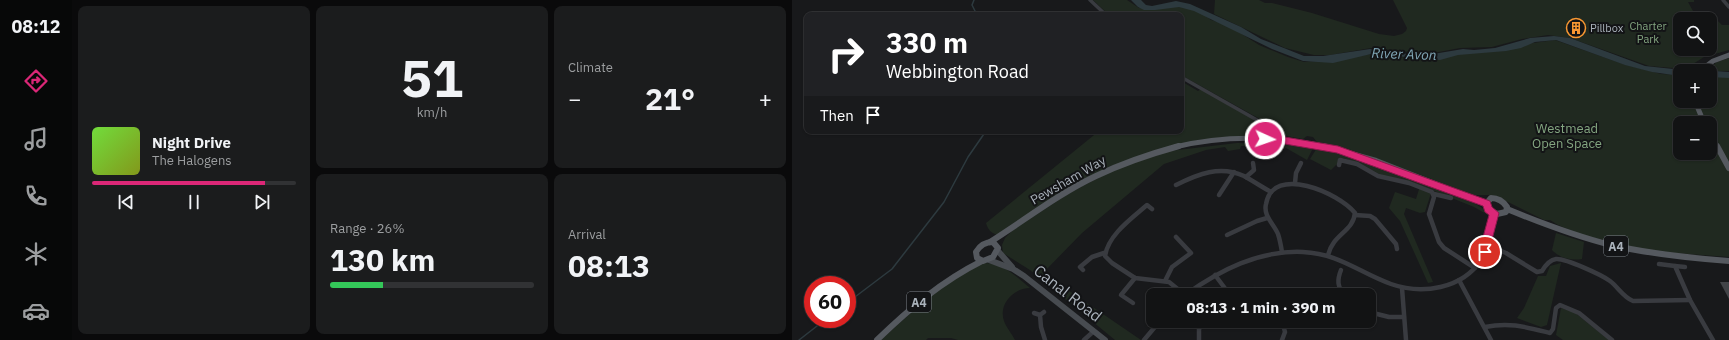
<!DOCTYPE html>
<html lang="en">
<head>
<meta charset="utf-8">
<style>
	:root { --surface:#121314; --page:#1b1c1d; --text:#f1f3f6; --muted:#9c9ea0; --line:#313234; --accent:#db2777 }
	body { margin:0; font-family:"IBM Plex Sans",sans-serif; background:var(--page); color:var(--text); height:100vh; display:flex; flex-direction:column; font-size:15px; white-space:nowrap }
	* { box-sizing:border-box; margin:0 }
	p { font-size:13px; color:var(--muted) }
	.icon { flex:none; width:22px; height:22px; fill:none; stroke:currentColor; stroke-width:2; stroke-linecap:round; stroke-linejoin:round }
	.map { position:relative; flex:1; overflow:hidden }
	.details { display:flex; flex-direction:column; gap:6px; padding:6px; background:#0a0a0b; width:720px }
	.details>* { flex:none }
	.guide { position:absolute; left:12px; top:12px; width:380px; height:122px; border-radius:8px; box-shadow:0 1px 3px #0004,0 0 0 1px var(--line); background:#202124; color:#fff; overflow:hidden }
	.fabs { position:absolute; left:881px; top:12px; display:grid; gap:8px }
	.fabs a { display:grid; place-items:center; width:44px; height:44px; border-radius:8px; background:var(--surface); box-shadow:0 1px 3px #0004,0 0 0 1px var(--line); font-size:20px }
	.speed { position:absolute; left:12px; top:276px; display:flex; gap:8px; font-size:20px; font-weight:700; text-align:center }
	.speed>* { display:grid; place-content:center; width:52px; height:52px; border-radius:50%; background:var(--surface); box-shadow:0 1px 3px #0004,0 0 0 1px var(--line); line-height:1 }
	.speed .limit { border:6px solid #d22; background:#fff; color:#111 }
	.pin { position:absolute; display:grid; place-items:center; width:34px; height:34px; color:#fff; margin:-17px; border:2px solid #fff; border-radius:50%; box-shadow:0 1px 4px #0007 }
	.me { position:absolute; width:44px; margin:-22px; rotate:93deg; stroke-linejoin:round; filter:drop-shadow(0 0 3px #0008) }
	.turn { display:flex; align-items:center; gap:14px; height:84px; padding:0 16px; font-size:18px }
	.turn .icon { width:52px; height:52px; stroke-width:2.5 }
	.turn b { display:block; font-size:28px; line-height:34px }
	.then { display:flex; align-items:center; height:38px; padding:0 16px; background:#0003; gap:8px; font-size:15px }
	.big { font-size:30px; font-weight:700; line-height:1.1 }
	.details .tile { flex:1; display:flex; flex-direction:column; justify-content:center; gap:6px; min-width:0; padding:0 14px; border-radius:8px; background:var(--page) }
	.details .dial { align-items:center; gap:0 }
	.dial b { font-size:52px; line-height:1 }
	.song { display:flex; align-items:center; gap:12px }
	.cover { width:48px; height:48px; border-radius:6px; background:linear-gradient(135deg,hsl(100 70% 55%),hsl(70 70% 35%)) }
	.played { height:4px; border-radius:2px; background:linear-gradient(90deg,var(--accent) 85%,var(--line) 85%) }
	.keys { display:flex; justify-content:space-around; direction:ltr }
	.heat { display:flex; justify-content:space-between; align-items:center; font-size:22px; direction:ltr }
	.charge { height:6px; border-radius:3px; background:linear-gradient(90deg,#34c759 26%,var(--line) 0) }
	.details .tiles { flex:1; display:grid; gap:6px; grid-template-columns:repeat(3,1fr) }
	.tile:first-child { grid-row:span 2 }
	.trip { position:absolute; left:354px; top:288px; width:230px; height:40px; border-radius:8px; background:var(--surface); box-shadow:0 1px 3px #0004,0 0 0 1px var(--line); font-weight:700; line-height:40px; text-align:center }
	main { display:flex; flex:1; min-height:0 }
	.tabs { display:flex; flex-direction:column; width:72px; justify-content:space-around; align-items:center; background:#070808; color:var(--muted) }
	.tabs .icon { width:28px; height:28px }
	.tabs .current { color:var(--accent) }
	.tabs b { font-size:18px; color:var(--text) }
	.map>svg:first-child { display:block }
</style>
</head>
<body>
<main>
<nav class="tabs">
<b>08:12</b>
<svg class="icon current" aria-label="directions" viewBox="0 0 24 24"><path d="M12 3l9 9-9 9-9-9zM9 14v-3h6M13 9l2 2-2 2"/></svg>
<svg class="icon" aria-label="music" viewBox="0 0 24 24"><path d="M9 18V5l10-2v13"/><circle cx="6" cy="18" r="3"/><circle cx="16" cy="16" r="3"/></svg>
<svg class="icon" aria-label="phone" viewBox="0 0 24 24"><path d="M5 4h4l2 5-3 2q2 4 5 5l2-3 5 2v4C11 20 4 13 5 4z"/></svg>
<svg class="icon" aria-label="climate" viewBox="0 0 24 24"><path d="M12 3v18M4 7l16 10M4 17L20 7"/></svg>
<svg class="icon" aria-label="car" viewBox="0 0 24 24"><path d="M5 17H2v-5l4-1 3-4h7l3 4 3 1v5h-3M9 17h6M6 11h13"/><circle cx="7" cy="17" r="2"/><circle cx="17" cy="17" r="2"/></svg>
</nav>
<section class="details">
<div class="tiles">
<div class="tile">
<div class="song"><i class="cover"></i><div><b>Night Drive</b><p>The Halogens</p></div></div>
<div class="played"></div>
<div class="keys"><svg class="icon" aria-label="previous" viewBox="0 0 24 24"><path d="M18 5L8 12l10 7zM5 5v14"/></svg><svg class="icon" aria-label="pause" viewBox="0 0 24 24"><path d="M8 5v14M16 5v14"/></svg><svg class="icon" aria-label="next" viewBox="0 0 24 24"><path d="M6 5l10 7-10 7zM19 5v14"/></svg></div>
</div>
<div class="tile dial"><b>51</b><p>km/h</p></div>
<div class="tile"><p>Climate</p>
<div class="heat"><a>−</a><b class="big">21°</b><a>+</a></div>
</div>
<div class="tile"><p>Range · 26%</p><b class="big">130 km</b><div class="charge"></div></div>
<div class="tile"><p>Arrival</p><b class="big">08:13</b></div>
</div>
</section>
<div class="map">
<svg width="937" height="340" viewBox="0 0 937 340">
	<rect width="100%" height="100%" fill="#18191b"/>
	<!-- green -->
	<g fill="#202920" fill-rule="evenodd">
		<path d="M301 0H335L347 8 394 6 405 9 419 20 436 25 467 45 496 57 512 62 538 60 580 54 637 60 669 53 763 40 831 64 869 74 888 75V101H918V76H937V257L869 252 845 248 790 235 766 225 758 220H752L708 198 699 195H682L556 149 525 142 521 137 515 136 511 139 494 136 491 132 389 75V15H317ZM888 123H918V153H888Z"/>
		<path d="M423 0H467L473 3H480L520 13 587 34 602 36 610 34 614 31 615 28 601 0H902V2H896L901 11 917 12 930 25H937V50L912 57 893 69 857 66 778 38 756 35 730 39 700 47 668 48 636 54 579 48 538 55H522L493 48 422 14ZM888 19H918V49H888Z"/>
		<polygon points="937,58 937,71 914,71 925,62"/>
		<path d="M389 81 406 91 409 89 482 131 483 137H437L406 140 319 166 206 235C199 233 196 230 194 223L307 131H389Z"/>
		<polygon points="445,143 498,144 521,148 515,160 494,148 488,150 467,148 468,146 449,146 448,149 436,151 433,147 414,150 372,164 290,233 251,273 349,340 323,340 238,270 211,253 210,245 213,238 221,230 276,194 323,169 377,151"/>
		<polygon points="525,148 566,159 682,203 693,210 696,215 682,207 640,190 633,212 628,213 614,208 612,214 641,282 636,283 608,221 597,208 603,192 624,199 628,186 589,175 571,165 551,158 539,170 518,159"/>
		<path d="M764 233 792 242 790 259C780 261 767 258 760 250Z"/>
		<path d="M193 263C212 264 224 276 238 288 222 288 206 304 212 321 214 327 220 334 223 340H166L159 338H136L134 340H89C121 311 153 280 193 263Z"/>
		<polygon points="769,263 755,325 749,327 725,318 732,308 746,276 754,276 758,266"/>
		<polygon points="769,308 782,312 817,340 771,340 764,335"/>
	</g>
	<!-- water -->
	<polygon fill="#2d3a3f" points="339,0 349,0 354,5 360,6 384,1 398,4 449,27 469,39 512,56 531,56 578,49 623,55 641,54 671,49 682,50 703,48 738,38 762,36 778,38 853,66 891,70 895,69 937,72 937,78 918,77 918,71 888,71 888,76 860,72 833,65 764,40 743,42 729,48 714,51 666,55 648,60 579,54 541,63 511,61 480,49 402,11 387,7 363,10 352,10 346,7"/>
	<g fill="none" stroke-linecap="round" stroke-linejoin="round">
		<!-- stream -->
		<g stroke="#2d3a3f" stroke-width="1.5">
			<polyline points="182,0 180,5 185,15"/>
			<polyline points="55,303 100,269 152,202 176,157 194,131"/>
			<polyline points="7,340 34,319"/>
		</g>
	</g>
	<!-- building -->
	<polygon fill="#424448" points="928,282 937,282 937,299"/>
	<g fill="none" stroke-linecap="round" stroke-linejoin="round">
		<!-- street-far1 -->
		<g stroke="#393b40" stroke-width="3.5">
			<polyline points="298,0 314,15"/>
			<polyline points="931,0 937,7"/>
			<polyline points="389,77 488,133 487,139"/>
		</g>
		<!-- street -->
		<g stroke="#393b40" stroke-width="4.5">
			<polyline points="547,165 548,160 565,164 586,176 617,183 640,192 642,197 637,214 647,242 652,248 683,268"/>
			<polyline points="454,177 462,170 461,163"/>
			<polyline points="503,183 504,173 509,163"/>
			<path d="M384 185C406 174 428 165 452 176 461 181 470 187 479 192"/>
			<polyline points="642,194 659,198"/>
			<polyline points="427,195 442,172"/>
			<path d="M360 209 355 205C340 218 316 235 313 256L320 263 343 278 377 282 393 295"/>
			<polyline points="563,215 578,216 583,219 604,244 605,249"/>
			<polyline points="435,235 465,221 475,218"/>
			<path d="M695 245 714 253 745 272 750 271C753 266 757 260 764 259 773 258 810 275 818 281 826 287 831 297 841 301L898 300"/>
			<path d="M490 252C489 246 488 240 486 234 482 224 471 216 474 204 481 164 547 193 563 213 561 232 541 234 536 255"/>
			<polyline points="867,264 883,266 898,300 921,340"/>
			<polyline points="883,266 893,267"/>
			<polyline points="291,270 288,267 300,257 312,253"/>
			<path d="M549 270C545 280 545 287 553 295"/>
			<polyline points="423,275 438,295"/>
			<polyline points="667,280 699,340"/>
			<polyline points="373,281 380,267 399,253 384,237"/>
			<polyline points="610,288 614,340"/>
			<path d="M393 295C428 270 467 250 511 252 548 254 566 272 599 284 630 295 670 289 689 260 698 246 700 228 702 213"/>
			<polyline points="341,303 329,295 343,278"/>
			<polyline points="252,312 248,315 249,327 253,340"/>
			<polyline points="577,312 597,317 612,317"/>
			<polyline points="242,313 248,315"/>
			<polyline points="490,321 493,332 490,340"/>
			<path d="M693 327C718 322 734 327 758 333L761 329 764 308 768 305 787 313 820 340"/>
			<polyline points="292,340 302,331"/>
			<polyline points="352,340 368,321"/>
			<polyline points="407,340 407,328 421,321"/>
		</g>
		<!-- secondary -->
		<g stroke="#474b50" stroke-width="6">
			<polyline points="206,251 220,267"/>
			<polyline points="197,260 221,269 232,276 313,340"/>
		</g>
		<!-- primary-far1 -->
		<g stroke="#55595f" stroke-width="5">
			<polyline points="908,71 921,61 937,55"/>
			<polyline points="903,101 912,123"/>
			<polyline points="918,134 925,147"/>
			<path d="M383 147C432 135 485 136 535 147"/>
		</g>
		<!-- primary -->
		<g stroke="#55595f" stroke-width="6">
			<polyline points="531,146 584,161 694,204"/>
			<polyline points="925,146 937,168"/>
			<path d="M699 198C706 198 711 201 715 207L714 212 705 214 697 210 694 204Z"/>
			<path d="M715 209C749 223 783 236 819 245 858 254 897 258 937 261"/>
			<path d="M198 242C233 220 266 194 304 176 331 163 358 154 387 146"/>
			<path d="M201 242 206 248 201 257 191 261 185 258 184 252C188 245 193 242 201 242Z"/>
			<path d="M85 340C117 309 150 281 190 261"/>
		</g>
	</g>
	<!-- route -->
	<polygon fill="#db2777" stroke="#8e194d" points="473,136 487,136 546,146 698,201 700,207 707,213 696,255 693,256 689,255 687,252 697,215 693,212 691,206 545,153 487,143 470,141 468,139 470,137"/>
	<!-- icons -->
	<defs>
		<g id="building-ring" transform="scale(1)"><circle r="9.5" fill="#131416" stroke="#f89732" stroke-width="1.5"/><path d="M-4-6H4V6H1V3H-1V6H-4ZM-2.5-4.3h1.7v1.8h-1.7ZM.8-4.3h1.7v1.8H.8ZM-2.5-1h1.7V.8h-1.7ZM.8-1h1.7V.8H.8Z" fill="#f89732"/></g>
	</defs>
	<g fill-rule="evenodd">
		<use href="#building-ring" x="784" y="28"/>
	</g>
	<g text-anchor="middle" dominant-baseline="central" stroke-width="4" stroke-linejoin="round" paint-order="stroke">
		<!-- far-park labels -->
		<g font-size="11" fill="#84a681" stroke="#131416">
			<text x="856" y="26">Charter<tspan x="856" dy="13">Park</tspan></text>
		</g>
		<!-- far-poi labels -->
		<g font-size="11" fill="#aab2bb" stroke="#131416" text-anchor="start">
			<text x="798" y="28">Pillbox</text>
		</g>
		<!-- shield labels -->
		<g fill="#131416" stroke="#7d838a" stroke-width="1">
			<rect x="812" y="236" width="24" height="20" rx="3"/>
			<rect x="115" y="292" width="24" height="20" rx="3"/>
		</g>
		<g font-size="12" font-weight="bold" fill="#aab2bb">
			<text x="824" y="246">A4</text>
			<text x="127" y="302">A4</text>
		</g>
		<!-- park labels -->
		<g font-size="13" fill="#84a681" stroke="#131416">
			<text x="775" y="128">Westmead<tspan x="775" dy="15">Open Space</tspan></text>
		</g>
		<!-- street labels -->
		<g font-size="13" fill="#aab2bb" stroke="#131416">
			<text transform="translate(276 180) rotate(-30)">Pewsham Way</text>
		</g>
		<!-- water labels -->
		<g font-size="14" font-style="italic" fill="#80a6b6" stroke="#131416">
			<text transform="translate(612 54) rotate(2)">River Avon</text>
		</g>
		<!-- near-street labels -->
		<g font-size="16" fill="#aab2bb" stroke="#131416">
			<text transform="translate(276 293) rotate(38)">Canal Road</text>
		</g>
	</g>
</svg>
<div class="fabs">
<a><svg class="icon" aria-label="search" viewBox="0 0 24 24"><circle cx="10" cy="10" r="6"/><path d="M15 15l6 6"/></svg></a>
<a>+</a>
<a>−</a>
</div>
<div class="speed"><div class="limit">60</div></div>
<div class="pin" style="left:693px;top:252px;background:#d93025"><svg class="icon" aria-label="arrive" viewBox="0 0 24 24"><path d="M6 21V4h12l-3 4 3 4H6"/></svg></div>
<svg class="me" style="left:473px;top:139px" viewBox="-20 -20 40 40"><circle r="17" fill="#db2777" stroke="#fff" stroke-width="3"/><path d="M0-11L8 9 0 5-8 9z" fill="#fff"/></svg>
<div class="trip">08:13 · 1 min · 390 m</div>
<div class="guide">
<div class="turn"><svg class="icon" aria-label="right" viewBox="0 0 24 24"><path d="M7 20v-9h11M14 6l5 5-5 5"/></svg><div><b>330 m</b>Webbington Road</div></div>
<div class="then">Then<svg class="icon" aria-label="arrive" viewBox="0 0 24 24"><path d="M6 21V4h12l-3 4 3 4H6"/></svg></div>
</div>
</div>
</main>
</body>
</html>
